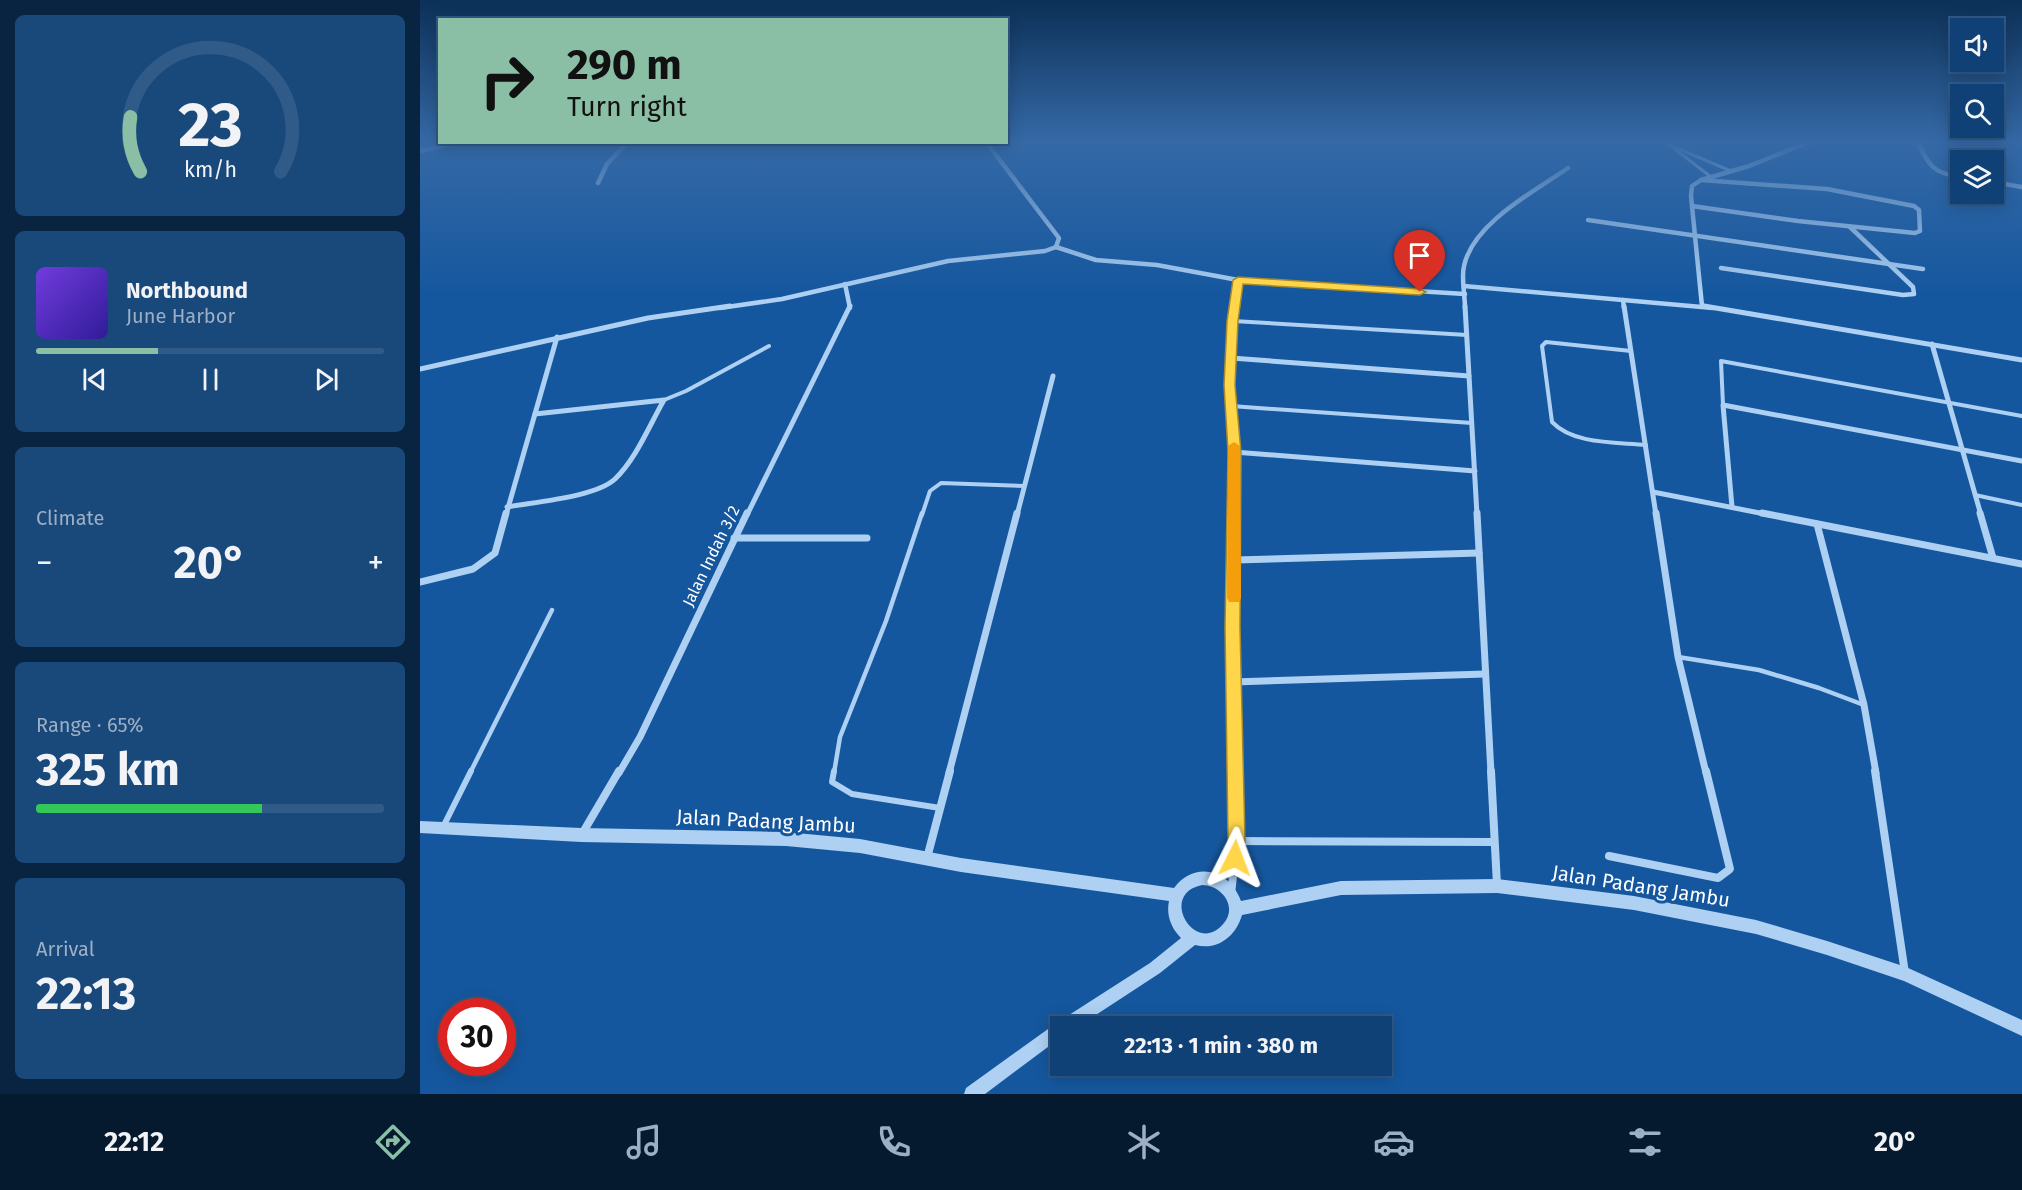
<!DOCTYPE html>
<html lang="en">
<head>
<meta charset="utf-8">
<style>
	:root { --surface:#104176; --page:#19487b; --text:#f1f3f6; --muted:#9cafc5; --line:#305a88; --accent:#8abfa5 }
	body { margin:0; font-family:"Fira Sans",sans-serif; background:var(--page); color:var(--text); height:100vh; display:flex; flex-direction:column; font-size:22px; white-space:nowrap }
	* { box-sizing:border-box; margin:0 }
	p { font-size:20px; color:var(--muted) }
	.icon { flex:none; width:33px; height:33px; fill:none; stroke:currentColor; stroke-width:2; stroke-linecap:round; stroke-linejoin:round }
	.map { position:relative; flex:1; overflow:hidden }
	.details { display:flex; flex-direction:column; gap:15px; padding:15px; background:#092441; width:420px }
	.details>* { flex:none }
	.guide { position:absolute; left:18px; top:18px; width:570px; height:126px; border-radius:0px; box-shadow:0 3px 15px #0003,0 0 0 2px var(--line); background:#8abfa5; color:#111; overflow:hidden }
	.controls { position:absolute; left:1530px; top:18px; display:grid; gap:12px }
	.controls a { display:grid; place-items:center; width:54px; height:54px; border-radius:0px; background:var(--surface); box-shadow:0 3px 15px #0003,0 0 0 2px var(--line); font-size:30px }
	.speed { position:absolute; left:18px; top:998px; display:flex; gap:12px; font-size:30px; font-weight:700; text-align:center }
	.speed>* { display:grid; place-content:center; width:78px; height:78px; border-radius:50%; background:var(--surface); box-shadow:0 3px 15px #0003,0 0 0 2px var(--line); line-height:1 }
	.speed .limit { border:9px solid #d22; background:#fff; color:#111 }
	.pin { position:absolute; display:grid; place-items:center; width:51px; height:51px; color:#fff; margin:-62px -26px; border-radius:50% 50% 50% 0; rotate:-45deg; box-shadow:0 0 6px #0007 }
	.pin .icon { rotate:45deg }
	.me { position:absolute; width:66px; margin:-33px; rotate:3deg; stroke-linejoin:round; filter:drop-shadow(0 0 4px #0008) }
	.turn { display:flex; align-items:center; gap:21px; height:126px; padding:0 30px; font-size:27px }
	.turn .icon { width:78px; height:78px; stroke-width:2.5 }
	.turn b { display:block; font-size:42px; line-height:51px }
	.big { font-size:45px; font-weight:700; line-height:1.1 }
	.details .widget { flex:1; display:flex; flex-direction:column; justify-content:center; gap:9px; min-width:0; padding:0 21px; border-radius:9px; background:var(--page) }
	.details .dial { align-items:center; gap:0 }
	.dial svg { height:156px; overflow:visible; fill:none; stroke:var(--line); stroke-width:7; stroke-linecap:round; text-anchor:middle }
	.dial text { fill:var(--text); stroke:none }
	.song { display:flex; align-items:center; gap:18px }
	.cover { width:72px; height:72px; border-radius:9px; background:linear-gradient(135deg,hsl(260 70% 55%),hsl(250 70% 35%)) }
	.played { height:6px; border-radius:3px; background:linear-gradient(90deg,var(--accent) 35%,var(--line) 35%) }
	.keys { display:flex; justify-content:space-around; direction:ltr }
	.heat { display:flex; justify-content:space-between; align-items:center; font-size:33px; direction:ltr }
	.charge { height:9px; border-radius:4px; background:linear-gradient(90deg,#34c759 65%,var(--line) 0) }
	.trip { position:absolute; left:630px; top:1016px; width:342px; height:60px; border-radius:0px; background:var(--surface); box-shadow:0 3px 15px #0003,0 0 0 2px var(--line); font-weight:700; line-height:60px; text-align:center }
	.dock { display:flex; height:96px; justify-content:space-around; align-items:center; background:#061a2f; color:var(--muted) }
	.dock .icon { width:42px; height:42px }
	.dock .on { color:var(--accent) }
	.dock b { font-size:27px; color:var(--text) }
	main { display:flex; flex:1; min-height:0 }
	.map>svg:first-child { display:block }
</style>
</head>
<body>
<main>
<section class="details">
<div class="widget dial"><svg viewBox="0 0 100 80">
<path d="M14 69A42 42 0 1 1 86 69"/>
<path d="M14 69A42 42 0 0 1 9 41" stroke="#8abfa5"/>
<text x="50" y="56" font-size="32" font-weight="700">23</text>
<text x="50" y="72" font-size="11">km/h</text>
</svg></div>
<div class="widget">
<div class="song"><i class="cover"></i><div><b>Northbound</b><p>June Harbor</p></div></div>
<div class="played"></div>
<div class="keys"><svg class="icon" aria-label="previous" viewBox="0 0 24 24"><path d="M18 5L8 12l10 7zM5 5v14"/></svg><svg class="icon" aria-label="pause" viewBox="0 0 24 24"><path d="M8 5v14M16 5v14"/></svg><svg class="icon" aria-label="next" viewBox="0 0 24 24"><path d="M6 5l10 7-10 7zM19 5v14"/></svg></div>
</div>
<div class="widget"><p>Climate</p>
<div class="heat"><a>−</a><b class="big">20°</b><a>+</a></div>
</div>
<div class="widget"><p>Range · 65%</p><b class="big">325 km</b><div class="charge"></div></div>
<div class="widget"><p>Arrival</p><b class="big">22:13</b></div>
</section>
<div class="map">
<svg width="1602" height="1094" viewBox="0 0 1602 1094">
	<rect width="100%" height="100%" fill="#15579e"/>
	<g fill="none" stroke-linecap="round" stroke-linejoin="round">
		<!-- service-far3 -->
		<g stroke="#add0f3" stroke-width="3">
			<polyline points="1240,141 1311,171"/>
			<polyline points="1255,149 1291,177"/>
		</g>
		<!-- service-far2 -->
		<g stroke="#add0f3" stroke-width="4">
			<polyline points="813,321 1047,335"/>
			<path d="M1211 351 1126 342 1122 346 1132 422C1154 445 1197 442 1226 445"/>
			<polyline points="244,400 266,391 349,346"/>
			<polyline points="1303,405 1301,361 1602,416"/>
			<polyline points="811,406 1052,423"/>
			<polyline points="1555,495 1602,505"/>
			<polyline points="502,515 510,491 521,483 604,486"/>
		</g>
		<!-- service-far1 -->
		<g stroke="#add0f3" stroke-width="4.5">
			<polyline points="1258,657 1339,670 1399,688 1444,705"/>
			<polyline points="50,773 132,610"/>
			<polyline points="414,773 420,737 466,621 502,513"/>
		</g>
		<!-- service -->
		<g stroke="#add0f3" stroke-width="6">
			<polyline points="414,771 412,782 432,794 520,808"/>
			<polyline points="24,825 51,771"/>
		</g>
		<!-- minor-far3 -->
		<g stroke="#add0f3" stroke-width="4.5">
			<path d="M1497 141C1509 165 1512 173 1540 177"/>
			<polyline points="0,151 39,142"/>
			<polyline points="1574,182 1602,187"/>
			<polyline points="178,183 187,164 208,142"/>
			<polyline points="1272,206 1378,221 1495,233 1500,231 1499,210 1494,206 1407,189 1281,180"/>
			<polyline points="1168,220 1503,269"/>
			<polyline points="636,247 676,260 737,265 818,280 1045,294"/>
			<polyline points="1301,268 1483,295 1494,294 1493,287 1430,227"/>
			<polyline points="425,284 430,308"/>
			<polyline points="1044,286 1293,308"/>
			<polyline points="1203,300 1204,308"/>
			<polyline points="1282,306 1271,196 1272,186 1281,180 1329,166 1392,141"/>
			<polyline points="300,308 362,299 528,261 625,251 636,247 639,238 566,142"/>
			<polyline points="815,308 818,280"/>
			<path d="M1045 308C1045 295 1041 278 1044 266 1053 223 1115 191 1148 168"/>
		</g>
		<!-- minor-far2 -->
		<g stroke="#add0f3" stroke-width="5">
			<polyline points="1045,306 1057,515"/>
			<polyline points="1204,306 1236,515"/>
			<polyline points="1284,306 1602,360"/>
			<polyline points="1512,344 1561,515"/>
			<polyline points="811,358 1049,376"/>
			<polyline points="0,369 228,318 310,306"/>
			<polyline points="814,452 1055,471"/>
			<polyline points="1233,492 1350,515"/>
			<path d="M87 507C114 502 176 497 195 479 216 459 229 426 244 400L115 414"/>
			<polyline points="1312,507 1303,405 1602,461"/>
			<polyline points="86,515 137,337"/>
			<polyline points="327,515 430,306"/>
			<polyline points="597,515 633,376"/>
			<path d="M814 515C814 445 806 376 815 306"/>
		</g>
		<!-- minor-far1 -->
		<g stroke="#add0f3" stroke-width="7">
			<polyline points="814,513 816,773"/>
			<polyline points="1057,513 1071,773"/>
			<polyline points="1236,513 1258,657 1286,773"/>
			<polyline points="1342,513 1602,564"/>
			<polyline points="1560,513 1573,558"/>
			<polyline points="1397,524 1444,705 1456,773"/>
			<polyline points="314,538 447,538"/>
			<polyline points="815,560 1059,553"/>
			<polyline points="0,582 53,569 75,553 86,513"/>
			<polyline points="813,682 1065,674"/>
			<polyline points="199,773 220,737 327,513"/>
			<polyline points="529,773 597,513"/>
		</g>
		<!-- minor -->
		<g stroke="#add0f3" stroke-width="8">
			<polyline points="1071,771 1077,885"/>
			<polyline points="1455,771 1485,973"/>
			<polyline points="162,834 199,771"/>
			<polyline points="817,841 1074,842"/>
			<polyline points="1189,856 1298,878 1310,869 1286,771"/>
			<polyline points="507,858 530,771"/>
			<polyline points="811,894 817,841 816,771"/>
		</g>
		<!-- tertiary -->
		<path fill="#add0f3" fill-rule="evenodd" d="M0 821 161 828 366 832 440 839 541 858 754 888C775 860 810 870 821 901L921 881 1077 879 1214 896 1336 920 1407 941 1486 967 1602 1020V1036L1484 981 1407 955 1336 934 1214 910 1077 893 921 895 822 915C816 936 798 951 775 945L740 973 659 1026H640V1038L565 1094H544L546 1088 635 1024 730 963 761 938C751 928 746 915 749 901L541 872 440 853 366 846 161 842 0 833ZM782 885C801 885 818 906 804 923 776 958 737 894 782 885Z"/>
	</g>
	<!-- sky -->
	<linearGradient id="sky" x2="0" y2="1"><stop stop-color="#0c3057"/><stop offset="0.48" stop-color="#3569a6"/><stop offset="1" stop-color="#3569a6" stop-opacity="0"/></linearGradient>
	<rect width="1602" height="294" fill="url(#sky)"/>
	<!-- route -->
	<polygon fill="#ffd54a" stroke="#a68a30" stroke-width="1.5" points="818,277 1000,289 1006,292 1000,295 823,284 818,321 815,385 821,452 820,627 825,841 821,865 815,867 809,865 806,858 808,841 805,627 808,452 804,385 807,321 813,280"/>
	<!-- slow -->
	<polygon fill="#f59e0b" points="814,442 820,446 821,598 819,602 809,602 807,598 808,446"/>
	<g text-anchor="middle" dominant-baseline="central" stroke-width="6" stroke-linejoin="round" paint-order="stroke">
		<!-- street labels -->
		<g font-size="16" fill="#fff" stroke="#15579e">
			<text transform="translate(291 556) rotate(-64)">Jalan Indah 3/2</text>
		</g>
		<!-- near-street labels -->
		<g font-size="20" fill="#fff" stroke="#15579e">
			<text transform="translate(346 821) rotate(3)">Jalan Padang Jambu</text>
			<text transform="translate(1221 886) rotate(9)">Jalan Padang Jambu</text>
		</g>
	</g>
</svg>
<div class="controls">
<a><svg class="icon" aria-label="sound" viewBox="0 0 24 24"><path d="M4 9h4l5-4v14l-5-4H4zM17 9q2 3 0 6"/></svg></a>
<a><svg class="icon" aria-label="search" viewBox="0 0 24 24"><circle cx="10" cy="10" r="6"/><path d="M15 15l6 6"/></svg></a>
<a><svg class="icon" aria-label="layers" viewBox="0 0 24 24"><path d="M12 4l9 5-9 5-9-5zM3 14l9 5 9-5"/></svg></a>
</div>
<div class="speed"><div class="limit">30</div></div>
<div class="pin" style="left:1000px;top:292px;background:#d93025"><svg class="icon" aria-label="arrive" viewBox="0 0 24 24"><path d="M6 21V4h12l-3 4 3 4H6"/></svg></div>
<svg class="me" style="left:815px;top:858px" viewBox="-20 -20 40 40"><path d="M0-17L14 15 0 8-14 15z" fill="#ffd54a" stroke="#fff" stroke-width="4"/></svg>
<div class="trip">22:13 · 1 min · 380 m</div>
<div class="guide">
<div class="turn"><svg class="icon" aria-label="right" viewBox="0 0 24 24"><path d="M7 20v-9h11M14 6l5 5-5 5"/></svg><div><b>290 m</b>Turn right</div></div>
</div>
</div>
</main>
<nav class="dock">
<b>22:12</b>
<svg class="icon on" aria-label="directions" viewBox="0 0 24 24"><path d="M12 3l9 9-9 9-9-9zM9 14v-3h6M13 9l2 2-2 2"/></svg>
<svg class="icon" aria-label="music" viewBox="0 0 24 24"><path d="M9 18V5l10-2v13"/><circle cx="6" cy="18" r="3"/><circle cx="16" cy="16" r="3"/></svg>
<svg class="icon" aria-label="phone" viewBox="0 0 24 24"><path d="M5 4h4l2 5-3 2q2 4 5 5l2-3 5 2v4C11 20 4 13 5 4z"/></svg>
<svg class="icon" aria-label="climate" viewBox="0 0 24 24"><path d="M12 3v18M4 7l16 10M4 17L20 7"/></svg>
<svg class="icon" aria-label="car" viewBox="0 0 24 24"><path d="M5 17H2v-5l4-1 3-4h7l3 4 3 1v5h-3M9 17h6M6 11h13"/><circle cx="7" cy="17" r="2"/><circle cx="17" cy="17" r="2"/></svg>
<svg class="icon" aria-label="filters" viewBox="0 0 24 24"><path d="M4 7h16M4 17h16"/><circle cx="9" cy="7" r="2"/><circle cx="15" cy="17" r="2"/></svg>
<b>20°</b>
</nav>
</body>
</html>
